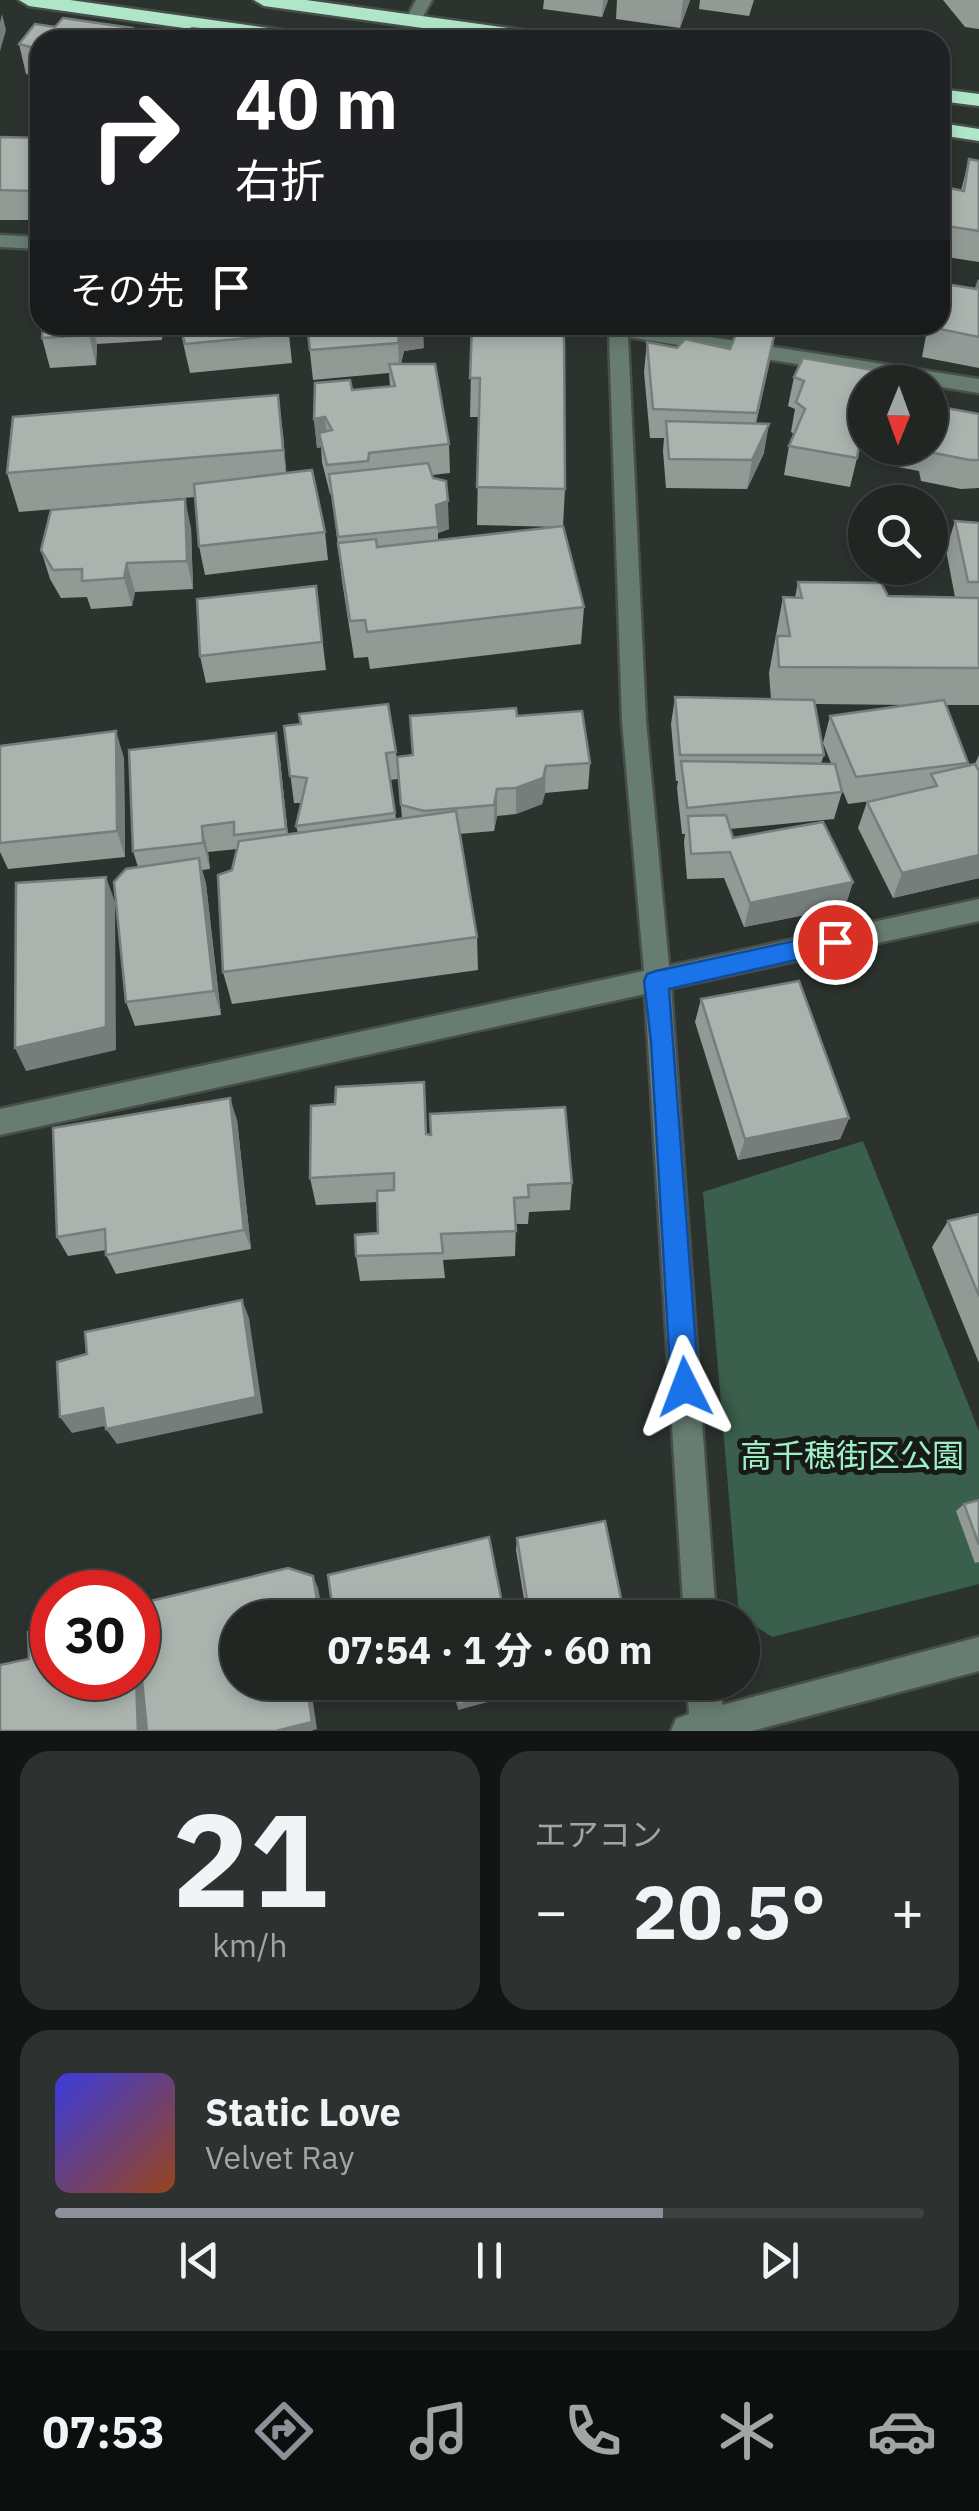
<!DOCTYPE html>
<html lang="ja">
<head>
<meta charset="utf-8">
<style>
	:root { --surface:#212623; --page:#2d3230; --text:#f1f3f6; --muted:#a2a5a6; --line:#3e4341; --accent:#8c9099 }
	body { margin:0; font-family:"IBM Plex Sans","Noto Sans JP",sans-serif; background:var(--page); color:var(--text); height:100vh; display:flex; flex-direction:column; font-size:38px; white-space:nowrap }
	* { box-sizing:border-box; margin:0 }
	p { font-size:32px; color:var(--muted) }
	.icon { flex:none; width:55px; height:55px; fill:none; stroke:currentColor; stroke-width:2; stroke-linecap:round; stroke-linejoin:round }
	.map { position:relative; height:1731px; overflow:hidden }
	.drawer { display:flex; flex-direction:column; gap:20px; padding:20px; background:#121513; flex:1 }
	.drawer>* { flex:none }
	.banner { position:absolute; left:30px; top:30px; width:920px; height:305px; border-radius:30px; box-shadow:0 5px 15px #0003,0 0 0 2px var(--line); background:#202124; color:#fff; overflow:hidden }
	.needle { width:65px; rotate:181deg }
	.controls { position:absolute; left:848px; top:365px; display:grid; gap:20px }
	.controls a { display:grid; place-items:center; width:100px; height:100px; border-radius:50%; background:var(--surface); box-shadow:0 5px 15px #0003,0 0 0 2px var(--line); font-size:50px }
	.speed { position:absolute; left:30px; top:1570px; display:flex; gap:20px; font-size:50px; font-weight:700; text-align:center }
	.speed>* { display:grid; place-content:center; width:130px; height:130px; border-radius:50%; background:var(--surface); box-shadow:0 5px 15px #0003,0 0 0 2px var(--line); line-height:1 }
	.speed .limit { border:15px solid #d22; background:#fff; color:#111 }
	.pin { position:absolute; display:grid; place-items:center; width:85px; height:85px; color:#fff; margin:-42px; border:5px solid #fff; border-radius:50%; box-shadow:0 2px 10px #0007 }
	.me { position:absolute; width:110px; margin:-55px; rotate:357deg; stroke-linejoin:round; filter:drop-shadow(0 0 8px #0008) }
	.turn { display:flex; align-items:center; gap:35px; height:210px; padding:0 40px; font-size:45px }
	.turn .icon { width:130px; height:130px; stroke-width:2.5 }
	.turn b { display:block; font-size:70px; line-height:85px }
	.then { display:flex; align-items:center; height:95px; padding:0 40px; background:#0003; gap:20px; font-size:38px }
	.big { font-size:75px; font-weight:700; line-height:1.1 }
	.drawer .tile { flex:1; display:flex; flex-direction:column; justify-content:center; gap:15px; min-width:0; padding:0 35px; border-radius:30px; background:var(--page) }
	.drawer .dial { align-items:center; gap:0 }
	.dial b { font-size:130px; line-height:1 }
	.song { display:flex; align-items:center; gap:30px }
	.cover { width:120px; height:120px; border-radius:15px; background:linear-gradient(135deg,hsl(240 70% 55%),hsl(20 70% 35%)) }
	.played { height:10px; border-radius:5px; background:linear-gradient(90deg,var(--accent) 70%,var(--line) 70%) }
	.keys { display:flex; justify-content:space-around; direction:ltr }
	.heat { display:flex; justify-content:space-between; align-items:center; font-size:55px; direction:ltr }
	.drawer .tiles { flex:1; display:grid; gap:20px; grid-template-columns:1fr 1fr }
	.tile:last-child { grid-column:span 2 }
	.trip { position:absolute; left:220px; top:1600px; width:540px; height:100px; border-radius:50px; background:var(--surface); box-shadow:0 5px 15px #0003,0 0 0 2px var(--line); font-weight:700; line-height:100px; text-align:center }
	.tabs { display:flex; height:160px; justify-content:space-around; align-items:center; background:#0d0f0e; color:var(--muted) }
	.tabs .icon { width:70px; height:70px }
	.tabs .on { color:var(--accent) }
	.tabs b { font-size:45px; color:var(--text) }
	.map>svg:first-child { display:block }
</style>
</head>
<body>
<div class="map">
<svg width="979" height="1731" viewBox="0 0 979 1731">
	<rect width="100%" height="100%" fill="#2c332f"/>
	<!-- green -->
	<polygon fill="#3a5f4c" points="863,1141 979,1431 979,1584 772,1637 739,1615 703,1192"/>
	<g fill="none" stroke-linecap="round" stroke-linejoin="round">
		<!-- minor casing -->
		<g stroke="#484f4b" stroke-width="5">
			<g id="minor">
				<polygon points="416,0 432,0 419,24 413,26 405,21"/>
				<polygon points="0,235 40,237 40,249 0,247"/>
				<polygon points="583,325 633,325 979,379 979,393 628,337 646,721 669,966 979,899 979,921 671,988 716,1618 684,1618 645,994 0,1135 0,1109 644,971 622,721 609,334 586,329"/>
				<polygon points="979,1637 979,1671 752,1731 671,1731 676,1719 689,1714 687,1682 721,1682 722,1705"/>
			</g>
		</g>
		<!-- highway casing -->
		<g stroke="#484f4b" stroke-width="5">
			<g id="highway">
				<polygon points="19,0 70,0 310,34 320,40 268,40 29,6"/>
				<polygon points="254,0 306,0 552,34 562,40 509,40 264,6"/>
				<polygon points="940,89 979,94 979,106 940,101"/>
				<polygon points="940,123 979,129 979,141 940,135"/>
			</g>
		</g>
		<!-- minor -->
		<use href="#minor" fill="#677d71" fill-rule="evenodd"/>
		<!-- highway -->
		<use href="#highway" fill="#b0e6c8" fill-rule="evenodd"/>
	</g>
	<!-- wall -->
	<g fill="#929a96" fill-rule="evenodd">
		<polygon points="544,0 608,0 602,17 543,9"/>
		<polygon points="617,0 690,0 680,28 616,19"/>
		<polygon points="700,0 754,0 749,16 699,9"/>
		<polygon points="943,0 979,0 979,29 965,27"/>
		<polygon points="55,27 132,28 40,40 40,86 37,77 26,74 19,44"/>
		<polygon points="0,137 40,138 40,220 0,220"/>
		<polygon points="969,159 979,161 979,262 940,256 940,204 944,187 961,191"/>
		<polygon points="979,280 979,368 922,357 928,325 940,325 976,289"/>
		<polygon points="43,325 163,325 162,340 97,344 96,365 50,368 42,338"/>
		<polygon points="179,325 288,325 292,363 190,373"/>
		<polygon points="307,325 424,348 404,351 401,364 449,444 450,473 432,475 449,529 438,533 438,540 558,527 477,525 479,417 470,417 472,325 565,489 563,526 584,607 581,644 370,669 368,657 354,658 342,581 332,494 330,494 322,462 321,447 317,448 314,419 352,390 390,386 389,373 313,380"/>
		<polygon points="774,336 756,424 764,453 747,489 666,488 663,451 664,438 650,438 644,372 647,342 677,348 730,349"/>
		<polygon points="803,358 857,458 850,487 784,475 789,446 794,434 791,432 795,409 788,406 794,377"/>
		<polygon points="979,414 979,488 961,489 921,481 919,471 882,464 884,448 930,448"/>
		<polygon points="283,434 286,473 325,532 328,560 205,575 199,546 195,497 19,512 7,473"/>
		<path d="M955 521 979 523V705H946L968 763 967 766 975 764 979 755V878L893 898 858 828 867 802 878 800 848 804 840 784 842 792 834 819 730 829 733 838 853 882 845 907 744 927 724 878 687 879 684 842 685 834H682L677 788 678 781H676L671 724 675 697 771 699 769 673 783 597 795 598 798 582 888 596 955 597 946 550ZM815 704 911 705 830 716 823 743 831 763H821L824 755Z"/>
		<polygon points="191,528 193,589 135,592 132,606 91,609 87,597 61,598 50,579 41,550"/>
		<polygon points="316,586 326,670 206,683 200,656"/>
		<polygon points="517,716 590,763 588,789 545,793 542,804 516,814 497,816 494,831 459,834 477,937 478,970 232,1004 223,972 232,870 237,849 208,852 210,869 202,870 206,884 221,1015 135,1026 126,1002 138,867 133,851 280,760 288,834 298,833 296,826 301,803 294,803 284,726 396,752 398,779 390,780 396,819 402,819 397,757 413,755"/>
		<polygon points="0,746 124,758 125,857 8,869 0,852"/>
		<polygon points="701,999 849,1118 840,1139 738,1160 695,1022"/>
		<polygon points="237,1120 251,1249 116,1274 106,1255 106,1250 68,1256 57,1237"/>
		<polygon points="427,1134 572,1183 570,1210 529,1212 528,1224 516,1224 515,1256 443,1260 445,1278 360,1281 356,1256 378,1233 377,1202 316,1205 310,1178"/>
		<polygon points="979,1214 979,1363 932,1247 948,1221"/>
		<polygon points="979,1500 979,1562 975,1563 956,1511 964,1504"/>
		<polygon points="517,1538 625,1618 527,1618 516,1550"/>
		<polygon points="537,1682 563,1682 538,1687"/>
	</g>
	<!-- shaded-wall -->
	<g fill="#777d7a">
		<polygon points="603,0 608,0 602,17"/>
		<polygon points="683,0 690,0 680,28"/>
		<polygon points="2,14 6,30 0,51 0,22"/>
		<polygon points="132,28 134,40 122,40"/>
		<polygon points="40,165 40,220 32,191"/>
		<polygon points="90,325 93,325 97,344 96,365 89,335"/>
		<polygon points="401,325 423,325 424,348 404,351 399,372 398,343"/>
		<polygon points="774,336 769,366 752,442 757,413"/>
		<polygon points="278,395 283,434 288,489 283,450"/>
		<polygon points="325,417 328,446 319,433 321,447 317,448 314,419"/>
		<polygon points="769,424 764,453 747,489 752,460"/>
		<polygon points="185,499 191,528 193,589 187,561"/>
		<polygon points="448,501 449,529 438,533 436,505"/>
		<polygon points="127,563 135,592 132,606 124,578"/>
		<polygon points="116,731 124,758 125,857 117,831"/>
		<polygon points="276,733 280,760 290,855 286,829"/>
		<polygon points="546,766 545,793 542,804 516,814 516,788"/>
		<polygon points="497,789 497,816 494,831 494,805"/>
		<polygon points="202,826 208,852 210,869 203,843"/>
		<polygon points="979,855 979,878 893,898 902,873"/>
		<polygon points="199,858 206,884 221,1015 214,991"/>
		<polygon points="106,877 115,902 116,1050 26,1071 15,1048"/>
		<polygon points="853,882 845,907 744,927 750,903"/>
		<polygon points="230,1098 237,1120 251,1249 244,1230"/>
		<polygon points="849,1118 840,1139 738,1160 745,1139"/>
		<polygon points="242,1300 249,1318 263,1413 117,1444 106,1429"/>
		<polygon points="103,1408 114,1424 72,1433 60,1417"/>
		<polygon points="313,1576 318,1588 324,1618 320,1618"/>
		<polygon points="132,1585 143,1596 148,1731 138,1731 136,1678 138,1678 138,1592 132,1592"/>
		<polygon points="306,1682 310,1682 317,1729 311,1731 276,1731"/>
		<polygon points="514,1690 514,1695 458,1710 458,1705"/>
	</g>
	<!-- building -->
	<g fill="#aab3ae" stroke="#777d7a" stroke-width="2.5">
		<polygon points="63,18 132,28 122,40 40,40 40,65 36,64 31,53 38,49 19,44 35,24 55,27"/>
		<polygon points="192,28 230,33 226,40 184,40"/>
		<polygon points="239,37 268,40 238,40"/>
		<polygon points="0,137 40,138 40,165 32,191 0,190"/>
		<polygon points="969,159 979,161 979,231 940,225 940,212 944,187 964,191"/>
		<polygon points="979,280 979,337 930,327 930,325 940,325 940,283 976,289"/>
		<polygon points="43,325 90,325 89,335 42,338"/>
		<polygon points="180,325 288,325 289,334 185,344"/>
		<polygon points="307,325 401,325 398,343 310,350"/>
		<polygon points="472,325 548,325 564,337 565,489 477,487 480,378 470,378"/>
		<polygon points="738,329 774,336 757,413 653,409 647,342 677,348 685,339 730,349"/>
		<polygon points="803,358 873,370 871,382 865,382 865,413 857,458 789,446 805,409 796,402 804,381 794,377"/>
		<polygon points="389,364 435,364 449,444 369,453 368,461 327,465 319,433 332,430 325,417 314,419 315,383 350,380 352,390 395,386"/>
		<polygon points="278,395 283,450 7,473 13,417"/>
		<polygon points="930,405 979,414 979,460 970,460 929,452"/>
		<polygon points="666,421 769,424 752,460 669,459"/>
		<polygon points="428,463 433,478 446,481 448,501 436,505 438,527 338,537 329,474"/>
		<polygon points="312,470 325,532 199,546 194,484"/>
		<polygon points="185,499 187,561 127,563 124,578 82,581 82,569 53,570 41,550 51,510"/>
		<polygon points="955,521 979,523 979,582 968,582"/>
		<polygon points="563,526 584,607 367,632 365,620 350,621 338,543 376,539 377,547"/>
		<polygon points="798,582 881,583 888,596 979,598 979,668 779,667 777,636 790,636 783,597 802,598"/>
		<polygon points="316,586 322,642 200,656 197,599"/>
		<polygon points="675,697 814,700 824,755 680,755"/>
		<polygon points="944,700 968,763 856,777 830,716"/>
		<polygon points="388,704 396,752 386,753 395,813 296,826 307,778 290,776 284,726 301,724 299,714"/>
		<polygon points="516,708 517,716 582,711 590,763 546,766 543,778 516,788 497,789 494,805 424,811 401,805 397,757 413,755 410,716"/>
		<polygon points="116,731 117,831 0,843 0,746"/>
		<polygon points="276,733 286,829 234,835 234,822 202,826 203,843 133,851 129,750"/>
		<polygon points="681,761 835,764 842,792 687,808"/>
		<polygon points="975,764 979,771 979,855 902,873 867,802 937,786 931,774"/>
		<polygon points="456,811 477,937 223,972 218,875 232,870 239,841"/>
		<polygon points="726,815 733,838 823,822 853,882 750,903 730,852 691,854 688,816"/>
		<polygon points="199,858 214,991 126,1002 114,882 126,869"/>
		<polygon points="106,877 106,1027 15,1048 16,883"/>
		<polygon points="799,981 849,1118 745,1139 701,999"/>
		<polygon points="424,1082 426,1134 431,1135 430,1114 565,1107 572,1183 528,1185 529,1197 514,1198 516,1231 441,1234 443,1253 356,1256 355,1235 378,1233 377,1191 394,1190 394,1173 310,1178 311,1106 335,1104 336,1087"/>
		<polygon points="230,1098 244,1230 106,1255 105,1229 57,1237 53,1128"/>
		<polygon points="979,1214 979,1296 948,1221"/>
		<polygon points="242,1300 256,1397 106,1429 103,1408 60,1417 57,1362 87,1354 85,1332"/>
		<polygon points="979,1500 979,1545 964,1504"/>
		<polygon points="605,1521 625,1618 530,1618 517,1538"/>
		<polygon points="489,1537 505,1618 334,1618 328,1575"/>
		<polygon points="288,1568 313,1576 320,1618 238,1618 238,1682 306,1682 312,1722 276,1731 147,1731 138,1638 138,1604"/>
		<polygon points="132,1585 132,1592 91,1592"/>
		<polygon points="52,1627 52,1678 136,1678 138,1731 0,1731 0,1665 29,1659 28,1632"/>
		<polygon points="453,1682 512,1682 514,1690 458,1705"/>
	</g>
	<!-- route -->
	<polygon fill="#1a73e8" stroke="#114b97" stroke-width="2.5" points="835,932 844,935 847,942 844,949 669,989 699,1387 695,1397 685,1401 675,1397 671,1387 651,1042 644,981 647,974 656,971"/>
	<g text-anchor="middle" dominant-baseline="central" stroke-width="10" stroke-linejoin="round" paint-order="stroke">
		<!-- near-park labels -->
		<g font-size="32" fill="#9defc4" stroke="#171a18">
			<text x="852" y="1455">高千穂街区公園</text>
		</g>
	</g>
</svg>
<div class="controls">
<a><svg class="needle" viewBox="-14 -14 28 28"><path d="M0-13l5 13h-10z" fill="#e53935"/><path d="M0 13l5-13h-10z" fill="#a2a5a6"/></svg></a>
<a><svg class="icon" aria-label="search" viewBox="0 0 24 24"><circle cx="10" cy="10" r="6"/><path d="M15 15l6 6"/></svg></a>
</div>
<div class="speed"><div class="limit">30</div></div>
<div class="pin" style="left:835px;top:942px;background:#d93025"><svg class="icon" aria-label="arrive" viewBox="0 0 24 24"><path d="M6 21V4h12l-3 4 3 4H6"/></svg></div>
<svg class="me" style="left:685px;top:1387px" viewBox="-20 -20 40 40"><path d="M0-17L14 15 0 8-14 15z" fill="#1a73e8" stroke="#fff" stroke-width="4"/></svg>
<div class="trip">07:54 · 1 分 · 60 m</div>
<div class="banner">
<div class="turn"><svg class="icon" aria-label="right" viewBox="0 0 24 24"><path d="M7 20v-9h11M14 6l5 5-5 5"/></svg><div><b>40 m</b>右折</div></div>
<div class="then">その先<svg class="icon" aria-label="arrive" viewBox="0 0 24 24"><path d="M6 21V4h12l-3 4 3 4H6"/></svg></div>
</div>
</div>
<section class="drawer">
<div class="tiles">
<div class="tile dial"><b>21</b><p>km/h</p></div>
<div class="tile"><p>エアコン</p>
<div class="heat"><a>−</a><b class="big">20.5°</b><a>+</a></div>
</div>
<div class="tile">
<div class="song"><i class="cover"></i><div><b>Static Love</b><p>Velvet Ray</p></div></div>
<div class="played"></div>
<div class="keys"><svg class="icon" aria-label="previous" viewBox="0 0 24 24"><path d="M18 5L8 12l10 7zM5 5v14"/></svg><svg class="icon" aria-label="pause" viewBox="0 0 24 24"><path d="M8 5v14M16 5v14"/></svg><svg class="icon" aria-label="next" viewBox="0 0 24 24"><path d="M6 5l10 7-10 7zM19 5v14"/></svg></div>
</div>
</div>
</section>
<nav class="tabs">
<b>07:53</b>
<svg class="icon on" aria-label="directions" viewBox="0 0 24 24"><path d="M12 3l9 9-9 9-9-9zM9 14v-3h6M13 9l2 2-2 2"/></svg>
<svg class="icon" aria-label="music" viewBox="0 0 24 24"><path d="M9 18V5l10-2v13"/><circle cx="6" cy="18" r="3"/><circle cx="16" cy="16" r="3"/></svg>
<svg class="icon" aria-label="phone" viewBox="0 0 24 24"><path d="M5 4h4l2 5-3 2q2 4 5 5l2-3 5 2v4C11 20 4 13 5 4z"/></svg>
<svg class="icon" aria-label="climate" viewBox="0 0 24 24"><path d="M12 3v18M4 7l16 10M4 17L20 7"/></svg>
<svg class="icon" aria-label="car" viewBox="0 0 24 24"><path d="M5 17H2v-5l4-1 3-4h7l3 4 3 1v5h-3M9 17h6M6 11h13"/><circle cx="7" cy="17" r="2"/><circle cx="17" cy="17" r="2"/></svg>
</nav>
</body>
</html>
